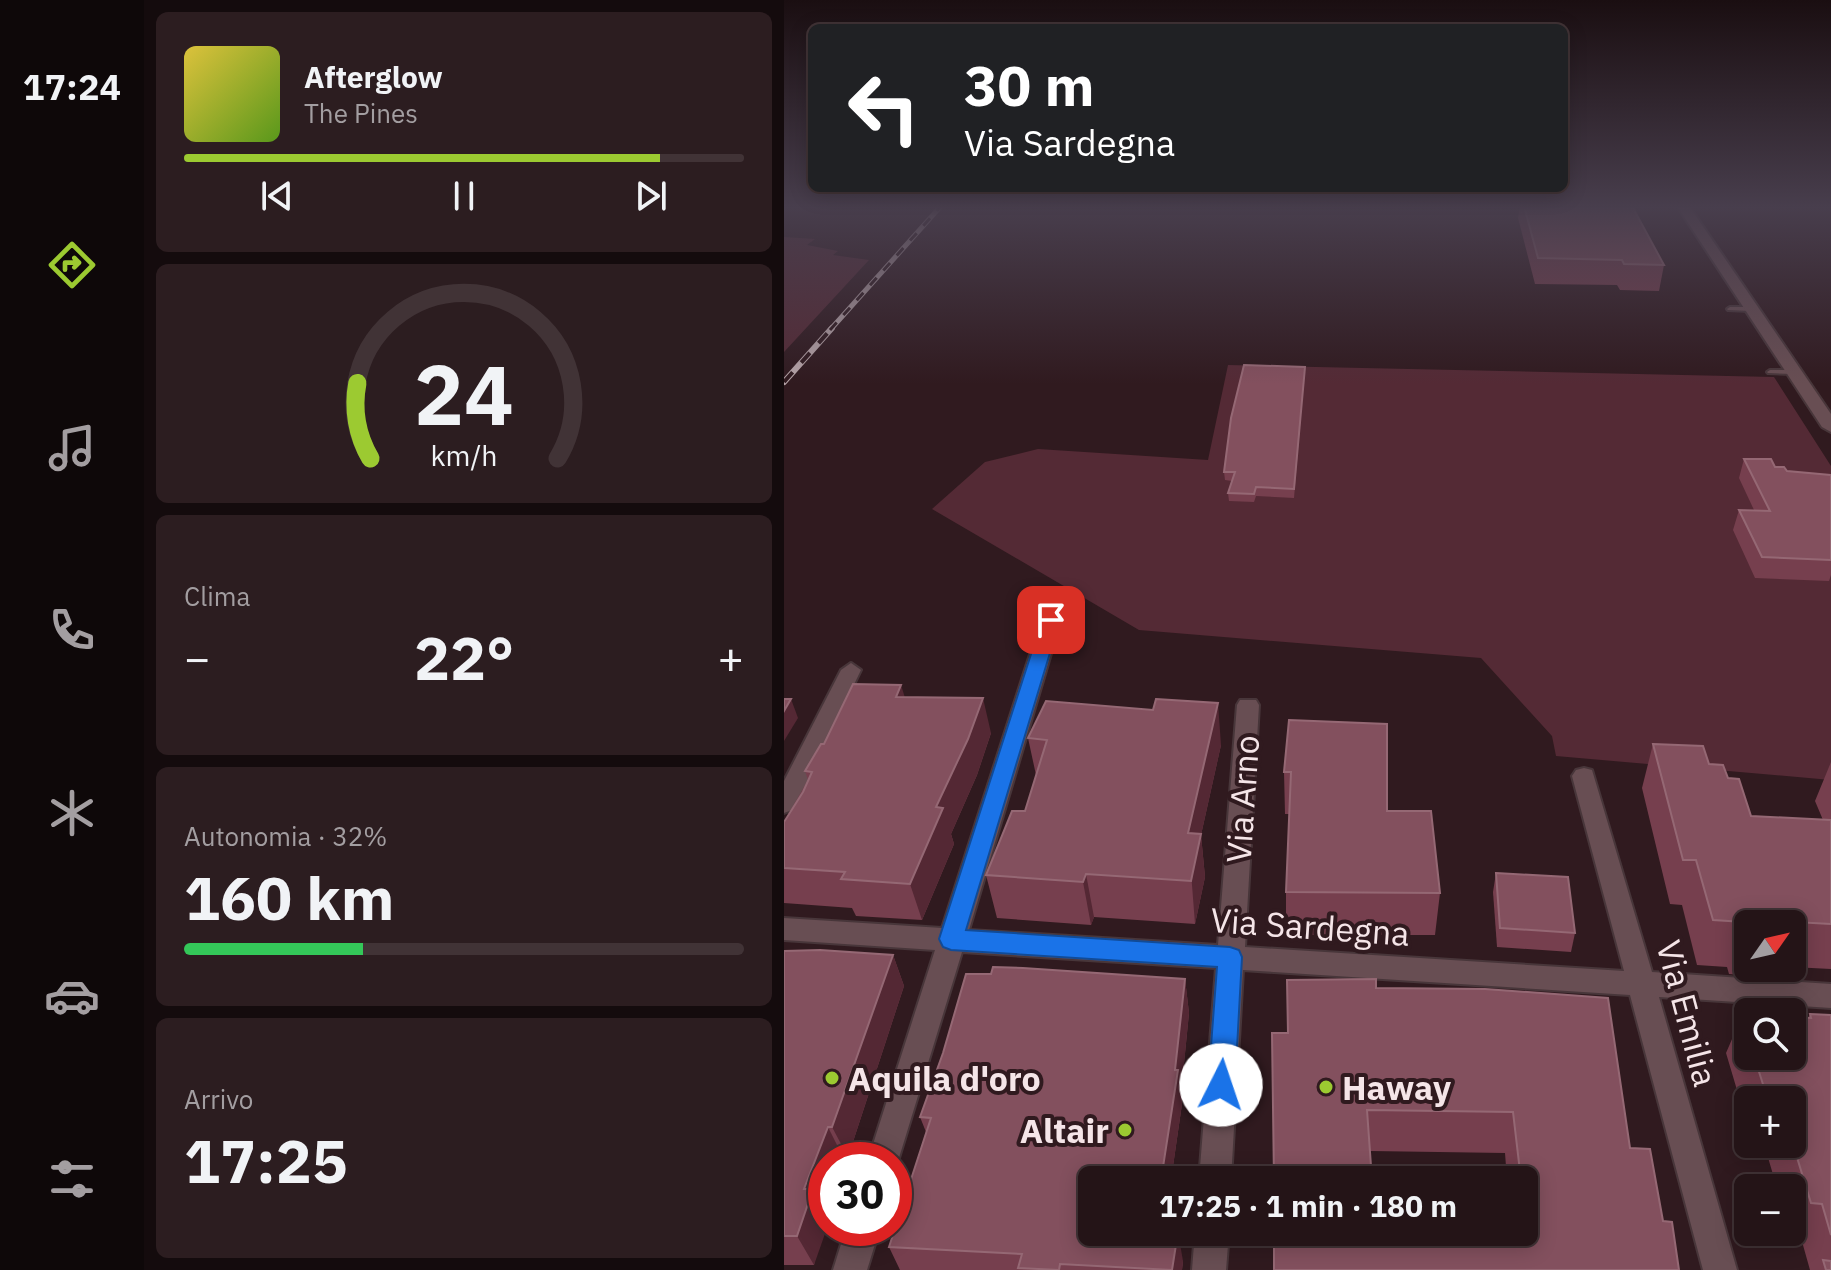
<!DOCTYPE html>
<html lang="it">
<head>
<meta charset="utf-8">
<style>
	:root { --surface:#241417; --page:#2c1d20; --text:#f1f3f6; --muted:#a39ea1; --line:#413336; --accent:#9cca31 }
	body { margin:0; font-family:"IBM Plex Sans",sans-serif; background:var(--page); color:var(--text); height:100vh; display:flex; flex-direction:column; font-size:30px; white-space:nowrap }
	* { box-sizing:border-box; margin:0 }
	p { font-size:26px; color:var(--muted) }
	.icon { flex:none; width:44px; height:44px; fill:none; stroke:currentColor; stroke-width:2; stroke-linecap:round; stroke-linejoin:round }
	.map { position:relative; flex:1; overflow:hidden }
	.panel { display:flex; flex-direction:column; gap:12px; padding:12px; background:#140b0d; width:640px }
	.panel>* { flex:none }
	.hud { position:absolute; left:24px; top:24px; width:760px; height:168px; border-radius:12px; box-shadow:0 4px 20px #0003,0 0 0 2px var(--line); background:#202124; color:#fff; overflow:hidden }
	.needle { width:52px; rotate:56deg }
	.buttons { position:absolute; left:950px; top:910px; display:grid; gap:16px }
	.buttons a { display:grid; place-items:center; width:72px; height:72px; border-radius:12px; background:var(--surface); box-shadow:0 4px 20px #0003,0 0 0 2px var(--line); font-size:40px }
	.speed { position:absolute; left:24px; top:1142px; display:flex; gap:16px; font-size:40px; font-weight:700; text-align:center }
	.speed>* { display:grid; place-content:center; width:104px; height:104px; border-radius:50%; background:var(--surface); box-shadow:0 4px 20px #0003,0 0 0 2px var(--line); line-height:1 }
	.speed .limit { border:12px solid #d22; background:#fff; color:#111 }
	.pin { position:absolute; display:grid; place-items:center; width:68px; height:68px; color:#fff; margin:-34px; border-radius:16px; box-shadow:0 4px 12px #0006 }
	.me { position:absolute; width:88px; margin:-44px; rotate:4deg; stroke-linejoin:round; filter:drop-shadow(0 0 6px #0008) }
	.turn { display:flex; align-items:center; gap:28px; height:168px; padding:0 24px; font-size:36px }
	.turn .icon { width:104px; height:104px; stroke-width:2.5 }
	.turn b { display:block; font-size:56px; line-height:68px }
	.big { font-size:60px; font-weight:800; line-height:1.1 }
	.panel .tile { flex:1; display:flex; flex-direction:column; justify-content:center; gap:12px; min-width:0; padding:0 28px; border-radius:12px; background:var(--page) }
	.panel .dial { align-items:center; gap:0 }
	.dial svg { height:208px; overflow:visible; fill:none; stroke:var(--line); stroke-width:7; stroke-linecap:round; text-anchor:middle }
	.dial text { fill:var(--text); stroke:none }
	.song { display:flex; align-items:center; gap:24px }
	.cover { width:96px; height:96px; border-radius:12px; background:linear-gradient(135deg,hsl(50 70% 55%),hsl(90 70% 35%)) }
	.played { height:8px; border-radius:4px; background:linear-gradient(90deg,var(--accent) 85%,var(--line) 85%) }
	.keys { display:flex; justify-content:space-around; direction:ltr }
	.heat { display:flex; justify-content:space-between; align-items:center; font-size:44px; direction:ltr }
	.charge { height:12px; border-radius:6px; background:linear-gradient(90deg,#34c759 32%,var(--line) 0) }
	.trip { position:absolute; left:294px; top:1166px; width:460px; height:80px; border-radius:12px; background:var(--surface); box-shadow:0 4px 20px #0003,0 0 0 2px var(--line); font-weight:800; line-height:80px; text-align:center }
	main { display:flex; flex:1; min-height:0 }
	.tab-bar { display:flex; flex-direction:column; width:144px; justify-content:space-around; align-items:center; background:#0e0809; color:var(--muted) }
	.tab-bar .icon { width:56px; height:56px }
	.tab-bar .active { color:var(--accent) }
	.tab-bar b { font-size:36px; color:var(--text) }
	.map>svg:first-child { display:block }
</style>
</head>
<body>
<main>
<nav class="tab-bar">
<b>17:24</b>
<svg class="icon active" aria-label="directions" viewBox="0 0 24 24"><path d="M12 3l9 9-9 9-9-9zM9 14v-3h6M13 9l2 2-2 2"/></svg>
<svg class="icon" aria-label="music" viewBox="0 0 24 24"><path d="M9 18V5l10-2v13"/><circle cx="6" cy="18" r="3"/><circle cx="16" cy="16" r="3"/></svg>
<svg class="icon" aria-label="phone" viewBox="0 0 24 24"><path d="M5 4h4l2 5-3 2q2 4 5 5l2-3 5 2v4C11 20 4 13 5 4z"/></svg>
<svg class="icon" aria-label="climate" viewBox="0 0 24 24"><path d="M12 3v18M4 7l16 10M4 17L20 7"/></svg>
<svg class="icon" aria-label="car" viewBox="0 0 24 24"><path d="M5 17H2v-5l4-1 3-4h7l3 4 3 1v5h-3M9 17h6M6 11h13"/><circle cx="7" cy="17" r="2"/><circle cx="17" cy="17" r="2"/></svg>
<svg class="icon" aria-label="filters" viewBox="0 0 24 24"><path d="M4 7h16M4 17h16"/><circle cx="9" cy="7" r="2"/><circle cx="15" cy="17" r="2"/></svg>
</nav>
<section class="panel">
<div class="tile">
<div class="song"><i class="cover"></i><div><b>Afterglow</b><p>The Pines</p></div></div>
<div class="played"></div>
<div class="keys"><svg class="icon" aria-label="previous" viewBox="0 0 24 24"><path d="M18 5L8 12l10 7zM5 5v14"/></svg><svg class="icon" aria-label="pause" viewBox="0 0 24 24"><path d="M8 5v14M16 5v14"/></svg><svg class="icon" aria-label="next" viewBox="0 0 24 24"><path d="M6 5l10 7-10 7zM19 5v14"/></svg></div>
</div>
<div class="tile dial"><svg viewBox="0 0 100 80">
<path d="M14 69A42 42 0 1 1 86 69"/>
<path d="M14 69A42 42 0 0 1 9 40" stroke="#9cca31"/>
<text x="50" y="56" font-size="32" font-weight="700">24</text>
<text x="50" y="72" font-size="11">km/h</text>
</svg></div>
<div class="tile"><p>Clima</p>
<div class="heat"><a>−</a><b class="big">22°</b><a>+</a></div>
</div>
<div class="tile"><p>Autonomia · 32%</p><b class="big">160 km</b><div class="charge"></div></div>
<div class="tile"><p>Arrivo</p><b class="big">17:25</b></div>
</section>
<div class="map">
<svg width="1047" height="1270" viewBox="0 0 1047 1270">
	<rect width="100%" height="100%" fill="#301a1f"/>
	<!-- green -->
	<g fill="#542a35">
		<polygon points="0,237 31,239 23,245 54,251 49,255 85,260 0,352"/>
		<polygon points="444,365 990,377 1047,466 1047,780 772,756 768,736 697,658 355,630 148,509 201,462 254,449 424,460"/>
	</g>
	<g fill="none" stroke-linecap="round" stroke-linejoin="round">
		<!-- service casing -->
		<g stroke="#48363a" stroke-width="4">
			<g id="service">
				<polygon points="946,307 967,307 970,309 967,311 944,310 943,309"/>
				<polygon points="986,370 1009,370 1012,372 1009,374 984,373 983,372"/>
			</g>
		</g>
		<!-- minor casing -->
		<g stroke="#48363a" stroke-width="4">
			<g id="minor">
				<polygon points="267,614 277,620 185,930 434,945 453,705 456,700 472,700 475,705 461,947 840,971 788,776 792,770 800,768 808,770 868,972 1047,984 1047,1008 875,997 953,1270 919,1270 846,995 459,970 447,1180 415,1180 432,968 178,952 111,1171 110,1160 84,1160 151,950 0,940 0,918 158,928 257,620"/>
				<polygon points="67,663 77,670 12,804 8,810 0,813 0,781 57,670"/>
				<polygon points="62,1228 96,1228 83,1270 49,1270"/>
				<polygon points="411,1232 445,1232 442,1270 408,1270"/>
			</g>
		</g>
		<!-- tertiary casing -->
		<g stroke="#48363a" stroke-width="4">
			<polygon id="tertiary" points="893,206 905,206 1047,414 1047,432 1038,427"/>
		</g>
		<!-- service -->
		<use href="#service" fill="#684e53" fill-rule="evenodd"/>
		<!-- minor -->
		<use href="#minor" fill="#684e53" fill-rule="evenodd"/>
		<!-- tertiary -->
		<use href="#tertiary" fill="#684e53" fill-rule="evenodd"/>
		<!-- rail-far1 casing -->
		<g stroke="#b6a4a8" stroke-width="5">
			<polyline id="rail-far1" points="46,330 157,206"/>
		</g>
		<!-- rail casing -->
		<g stroke="#b6a4a8" stroke-width="6">
			<polyline id="rail" points="0,382 48,328"/>
		</g>
		<!-- rail-far1 -->
		<use href="#rail-far1" stroke="#301a1f" stroke-width="3" stroke-dasharray="10" stroke-linecap="butt"/>
		<!-- rail -->
		<use href="#rail" stroke="#301a1f" stroke-width="4" stroke-dasharray="13" stroke-linecap="butt"/>
	</g>
	<!-- wall -->
	<g fill="#763f4e">
		<polygon points="736,206 848,206 880,265 875,291 836,290 833,285 751,284 734,218"/>
		<polygon points="521,367 510,498 472,496 470,502 445,501 444,493 448,481 441,480 440,472"/>
		<polygon points="960,459 991,467 1003,471 1047,475 1047,575 1045,581 971,578 949,530 955,510 970,510 955,478"/>
		<polygon points="121,697 207,733 193,775 167,834 170,844 138,920 72,916 68,908 0,903 0,822 24,780 21,771 40,744"/>
		<polygon points="603,724 603,811 656,893 651,935 502,935 502,892 505,814 501,814 500,772"/>
		<polygon points="244,738 437,745 417,835 421,877 411,924 310,917 307,925 213,918 202,875 241,811 252,775"/>
		<polygon points="869,744 925,764 944,778 967,816 1039,820 1031,801 1047,762 1047,969 1008,967 1008,924 964,924 964,968 1000,968 995,978 945,974 943,967 913,965 898,905 886,904 858,788"/>
		<polygon points="712,873 791,933 787,952 713,947 709,892"/>
		<polygon points="0,951 109,955 120,986 64,1157 59,1157 58,1160 42,1160 42,1205 30,1265 0,1265"/>
		<polygon points="401,979 405,1013 397,1094 398,1104 387,1180 308,1180 399,1261 398,1270 116,1270 105,1247 142,1132 136,1117"/>
		<polygon points="592,988 846,1148 879,1221 740,1232 740,1180 723,1180 721,1153 586,1151 504,1033"/>
		<polygon points="1026,1014 1047,1015 1047,1270 1026,1270 1017,1238 1007,1238 1005,1232 1008,1232 1008,1188 993,1188 980,1144 1008,1144 1008,1100 964,1100 964,1127 942,1053 958,1016 964,1016 964,1056 1008,1056"/>
	</g>
	<!-- shaded-wall -->
	<g fill="#542834">
		<polygon points="117,685 128,720 112,697"/>
		<polygon points="199,698 207,733 193,775 167,834 170,844 138,920 126,884 152,807"/>
		<polygon points="7,699 14,718 0,741 0,711"/>
		<polygon points="434,703 437,745 417,835 421,877 411,924 404,833"/>
		<polygon points="302,874 310,917 307,925 299,882"/>
		<polygon points="109,955 120,986 64,1157 48,1127"/>
		<polygon points="401,979 405,1013 397,1094 398,1104 387,1180 377,1180"/>
		<polygon points="44,1127 59,1157 58,1160 42,1160 42,1205 41,1209 42,1212 43,1228 30,1265 13,1236 20,1189"/>
		<polygon points="394,1232 399,1261 398,1270 388,1270"/>
	</g>
	<!-- building -->
	<g fill="#83505e" stroke="#956874" stroke-width="2">
		<polygon points="740,206 848,206 880,265 840,264 838,260 754,258"/>
		<polygon points="460,365 521,367 510,489 472,487 470,494 444,493 451,472 440,472 447,418"/>
		<polygon points="960,459 987,459 991,467 1000,467 1003,471 1047,475 1047,560 978,557 955,510 986,511"/>
		<polygon points="69,684 117,685 112,697 199,698 184,739 152,807 159,808 126,884 57,879 61,872 0,868 0,822 19,792 28,772 21,771 37,744 40,744"/>
		<polygon points="0,699 7,699 0,711"/>
		<polygon points="372,699 434,703 404,833 417,834 407,881 302,874 299,882 202,875 228,811 241,811 263,740 244,738 262,701 369,710"/>
		<polygon points="505,720 603,724 603,811 647,811 656,893 502,892 507,772 500,772"/>
		<polygon points="869,744 919,746 925,764 939,765 944,778 955,779 967,816 1047,820 1047,924 1011,922 1015,933 1008,933 1008,924 964,924 964,930 962,930 960,922 929,920 912,860 899,860"/>
		<polygon points="712,873 784,877 791,933 716,928"/>
		<polygon points="36,950 109,955 48,1127 44,1127 20,1189 29,1189 13,1236 0,1236 0,951"/>
		<polygon points="209,967 239,968 401,979 391,1070 394,1070 377,1180 308,1180 308,1232 394,1232 388,1270 276,1264 275,1270 234,1268 238,1254 105,1247 147,1118 136,1117 159,1053 182,974 207,974"/>
		<polygon points="592,979 592,988 701,989 824,998 846,1148 866,1149 879,1221 888,1222 895,1270 490,1270 490,1232 740,1232 740,1180 737,1180 729,1112 583,1110 588,1180 490,1180 488,1033 504,1033 503,980"/>
		<polygon points="1026,1014 1047,1015 1047,1235 1038,1204 1027,1203 1008,1141 1008,1100 984,1100 970,1056 1008,1056 1008,1017 1027,1018"/>
		<polygon points="958,1016 964,1016 964,1037"/>
		<polygon points="1039,1260 1047,1261 1047,1270 1042,1270"/>
	</g>
	<!-- sky -->
	<linearGradient id="sky" x2="0" y2="1"><stop stop-color="#1a0e11"/><stop offset="0.54" stop-color="#483e4d"/><stop offset="1" stop-color="#483e4d" stop-opacity="0"/></linearGradient>
	<rect width="1047" height="384" fill="url(#sky)"/>
	<!-- route -->
	<polygon fill="#1a73e8" stroke="#114b97" stroke-width="2" points="267,615 276,620 182,930 446,947 455,950 458,957 451,1085 447,1094 437,1097 428,1094 424,1085 433,967 167,950 159,947 155,939 258,620"/>
	<!-- markers -->
	<g fill="#9cca31" stroke="#301a1f" stroke-width="3">
		<circle cx="48" cy="1078" r="8"/>
		<circle cx="542" cy="1087" r="8"/>
		<circle cx="341" cy="1130" r="8"/>
	</g>
	<g text-anchor="middle" dominant-baseline="central" stroke-width="8" stroke-linejoin="round" paint-order="stroke">
		<!-- near-street labels -->
		<g font-size="34" fill="#f5e5e8" stroke="#301a1f">
			<text transform="translate(458 799) rotate(-86)">Via Arno</text>
			<text transform="translate(526 926) rotate(4)">Via Sardegna</text>
			<text transform="translate(904 1013) rotate(75)">Via Emilia</text>
		</g>
		<!-- near-poi labels -->
		<g font-size="34" font-weight="bold" fill="#f5e5e8" stroke="#301a1f" text-anchor="start">
			<text x="64" y="1078">Aquila d'oro</text>
			<text x="558" y="1087">Haway</text>
			<text x="325" y="1130" text-anchor="end">Altair</text>
		</g>
	</g>
</svg>
<div class="buttons">
<a><svg class="needle" viewBox="-14 -14 28 28"><path d="M0-13l5 13h-10z" fill="#e53935"/><path d="M0 13l5-13h-10z" fill="#a39ea1"/></svg></a>
<a><svg class="icon" aria-label="search" viewBox="0 0 24 24"><circle cx="10" cy="10" r="6"/><path d="M15 15l6 6"/></svg></a>
<a>+</a>
<a>−</a>
</div>
<div class="speed"><div class="limit">30</div></div>
<div class="pin" style="left:267px;top:620px;background:#d93025"><svg class="icon" aria-label="arrive" viewBox="0 0 24 24"><path d="M6 21V4h12l-3 4 3 4H6"/></svg></div>
<svg class="me" style="left:437px;top:1085px" viewBox="-20 -20 40 40"><circle r="19" fill="#fff"/><path d="M0-13L10 11 0 6-10 11z" fill="#1a73e8"/></svg>
<div class="trip">17:25 · 1 min · 180 m</div>
<div class="hud">
<div class="turn"><svg class="icon" aria-label="left" viewBox="0 0 24 24"><path d="M17 20v-9H6M10 6l-5 5 5 5"/></svg><div><b>30 m</b>Via Sardegna</div></div>
</div>
</div>
</main>
</body>
</html>
